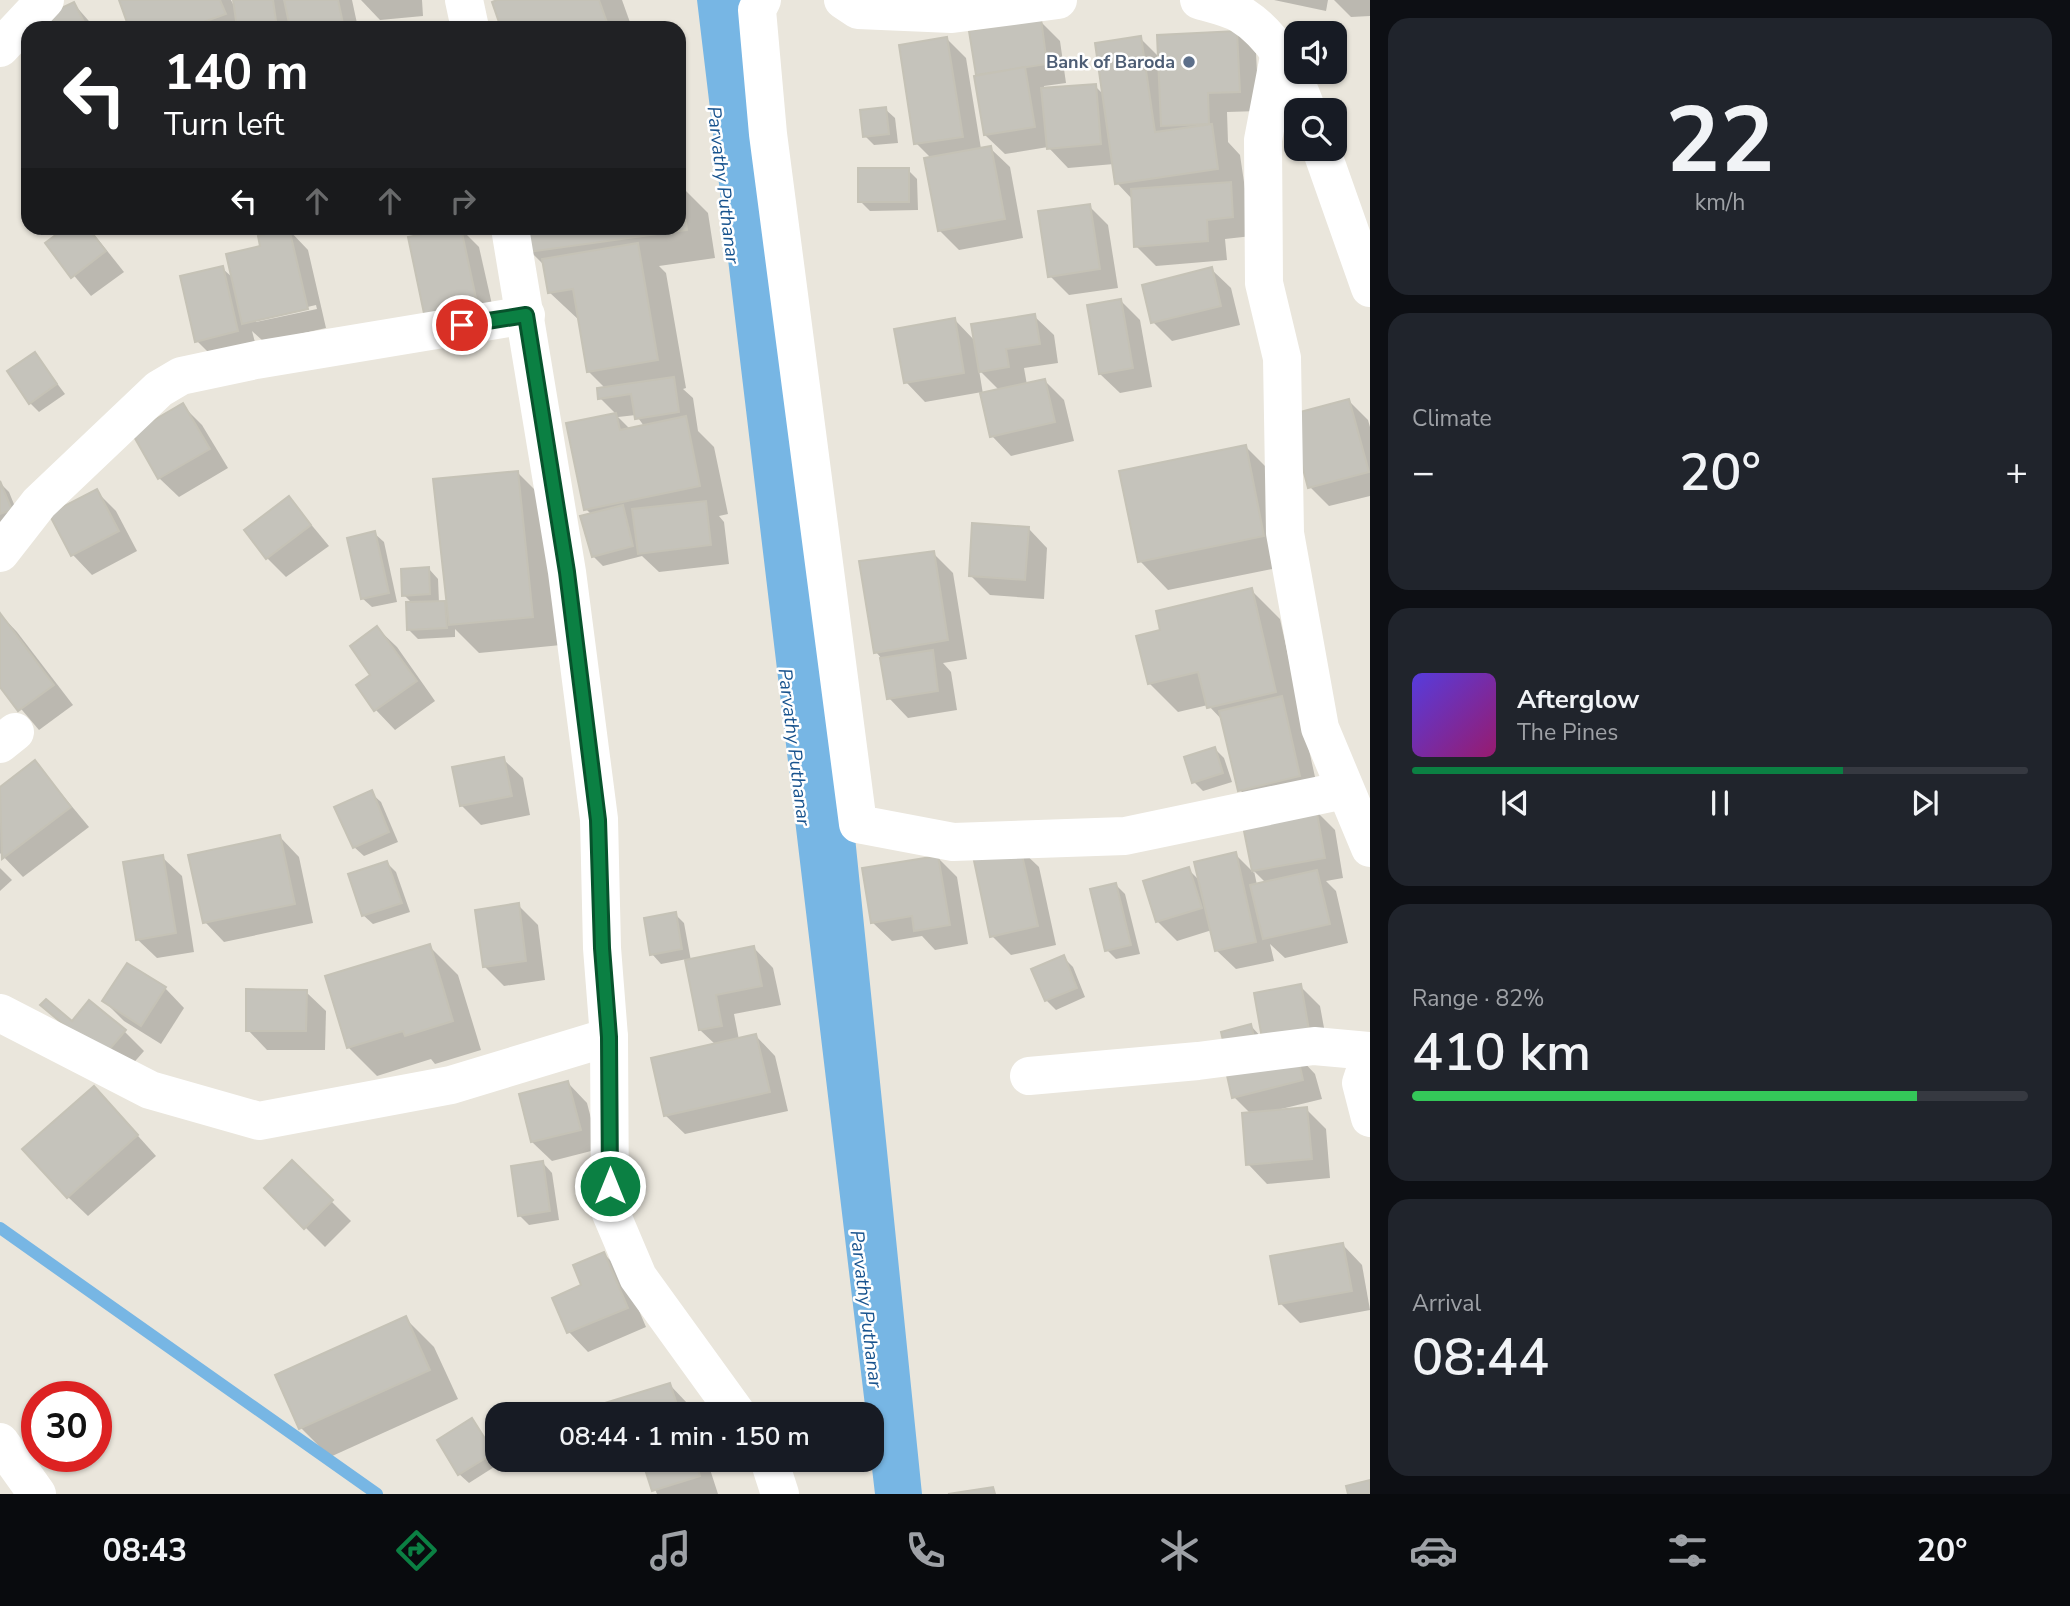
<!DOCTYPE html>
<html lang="en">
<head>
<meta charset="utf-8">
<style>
	:root { --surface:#171b24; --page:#20242c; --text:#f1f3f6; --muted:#9ea1a6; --line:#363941; --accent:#0b8043 }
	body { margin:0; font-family:"Nunito Sans",sans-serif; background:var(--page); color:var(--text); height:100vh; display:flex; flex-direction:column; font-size:26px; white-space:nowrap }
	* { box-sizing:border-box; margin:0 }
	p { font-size:23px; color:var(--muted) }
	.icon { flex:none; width:38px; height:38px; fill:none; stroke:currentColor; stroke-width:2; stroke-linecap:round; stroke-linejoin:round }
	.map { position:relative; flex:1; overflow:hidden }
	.details { display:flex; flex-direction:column; gap:18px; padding:18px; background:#0d0f14; width:700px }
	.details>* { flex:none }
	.hud { position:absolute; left:21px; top:21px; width:665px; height:214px; border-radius:21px; box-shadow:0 2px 5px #0004; background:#202124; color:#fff; overflow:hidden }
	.buttons { position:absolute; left:1284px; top:21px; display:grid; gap:14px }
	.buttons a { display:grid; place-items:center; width:63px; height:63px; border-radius:14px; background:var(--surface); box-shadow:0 2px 5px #0004; font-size:35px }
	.speed { position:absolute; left:21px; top:1381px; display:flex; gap:14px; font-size:35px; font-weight:700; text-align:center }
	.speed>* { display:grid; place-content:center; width:91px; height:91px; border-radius:50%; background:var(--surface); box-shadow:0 2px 5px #0004; line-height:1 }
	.speed .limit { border:10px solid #d22; background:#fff; color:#111 }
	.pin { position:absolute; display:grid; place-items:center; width:60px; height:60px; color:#fff; margin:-30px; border:4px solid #fff; border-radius:50%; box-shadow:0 2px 7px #0007 }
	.me { position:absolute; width:77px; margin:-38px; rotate:0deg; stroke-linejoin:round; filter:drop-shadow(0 0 5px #0008) }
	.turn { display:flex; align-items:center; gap:24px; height:147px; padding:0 28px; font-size:32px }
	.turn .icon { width:91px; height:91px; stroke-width:2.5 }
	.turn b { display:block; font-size:49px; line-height:60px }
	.lanes { display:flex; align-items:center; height:66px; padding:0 28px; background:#0003; justify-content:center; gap:35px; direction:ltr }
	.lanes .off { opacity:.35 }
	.big { font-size:52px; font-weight:600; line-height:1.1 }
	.details .tile { flex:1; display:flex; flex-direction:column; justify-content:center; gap:10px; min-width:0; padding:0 24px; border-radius:21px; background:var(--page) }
	.details .dial { align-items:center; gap:0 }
	.dial b { font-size:91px; line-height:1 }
	.song { display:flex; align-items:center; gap:21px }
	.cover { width:84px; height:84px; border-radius:10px; background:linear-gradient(135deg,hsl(250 70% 55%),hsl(320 70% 35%)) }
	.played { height:7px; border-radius:4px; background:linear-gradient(90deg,var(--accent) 70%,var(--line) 70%) }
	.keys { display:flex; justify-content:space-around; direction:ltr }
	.heat { display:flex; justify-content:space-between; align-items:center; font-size:38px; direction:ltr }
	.charge { height:10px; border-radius:5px; background:linear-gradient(90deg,#34c759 82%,var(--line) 0) }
	.trip { position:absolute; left:485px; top:1402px; width:399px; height:70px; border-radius:21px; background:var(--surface); box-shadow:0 2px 5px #0004; font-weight:600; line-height:70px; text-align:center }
	.tab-bar { display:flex; height:112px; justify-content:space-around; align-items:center; background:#090b0e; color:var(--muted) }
	.tab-bar .icon { width:49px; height:49px }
	.tab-bar .current { color:var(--accent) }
	.tab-bar b { font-size:32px; color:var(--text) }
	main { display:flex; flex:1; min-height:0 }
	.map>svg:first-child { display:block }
</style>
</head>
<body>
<main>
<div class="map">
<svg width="1370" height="1494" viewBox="0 0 1370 1494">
	<rect width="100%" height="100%" fill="#eae6dc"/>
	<!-- water -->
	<polygon fill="#77b6e4" points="697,0 744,0 849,778 922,1494 875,1494 871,1460 872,1414 866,1414"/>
	<!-- shadow -->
	<g fill="#0003" fill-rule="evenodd">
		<polygon points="120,0 231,0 234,6 234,0 352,0 358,28 131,28"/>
		<polygon points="361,0 422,0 423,16 380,20"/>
		<polygon points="502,0 622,0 632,28 503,28"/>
		<polygon points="1274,0 1328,0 1326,11"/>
		<polygon points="1334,0 1370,0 1370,16 1351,17"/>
		<polygon points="74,4 95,28 34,28"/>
		<polygon points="1040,21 1060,41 1066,83 1044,86 1044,90 1095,86 1104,95 1140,38 1160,58 1237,33 1256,53 1259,111 1227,112 1228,142 1240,155 1252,236 1225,239 1227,260 1156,266 1136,246 1133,200 1117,183 1114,164 1068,168 1048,147 1005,154 985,135 971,33"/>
		<polygon points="947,39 966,58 981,149 990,148 1010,167 1023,238 959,250 939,230 931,158 916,143"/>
		<polygon points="885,109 895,118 898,143 874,145 865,136"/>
		<polygon points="908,170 917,179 918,210 870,211 860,201"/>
		<path d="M679 184 708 213 715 258 659 266 666 273 686 388 683 389 693 398 698 431 714 447 728 514 719 516 724 522 729 564 659 572 642 556 603 566 593 556 592 515 586 509 568 425 617 415 600 398 606 389 589 372 580 321 549 292 545 266 530 251 527 228H679ZM636 415 644 426 630 429 618 417Z"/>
		<polygon points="1089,206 1108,225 1118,288 1069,295 1050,276"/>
		<polygon points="68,228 89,228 124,272 91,296 47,243"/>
		<polygon points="460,228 479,247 498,331 410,238"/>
		<path d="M289 230 308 250 326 328 264 342 252 331 257 350 216 360 197 341 222 268 234 279 262 247ZM316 305 317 309 256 322V319Z"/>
		<polygon points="1211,269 1231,288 1240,325 1172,341 1153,322"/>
		<polygon points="1121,301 1140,320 1152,387 1120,393 1100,374"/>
		<path d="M1034 316 1054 335 1058 363 1024 368 1027 385 1045 381 1064 400 1074 441 1011 456 992 436 982 392 925 402 906 382 955 320 975 341ZM979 370 1000 391 983 394Z"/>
		<polygon points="35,354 65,394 39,412 30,403"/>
		<polygon points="1349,401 1368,420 1370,427 1370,496 1329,506 1310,487"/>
		<polygon points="183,406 202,425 228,468 179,497 159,478"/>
		<polygon points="1245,446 1274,475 1292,565 1168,590 1140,561"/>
		<polygon points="518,473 546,501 561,645 479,653 455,629 455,637 418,639 409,630 413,604 404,595 429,569 438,579 439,603 449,606"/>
		<polygon points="0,483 9,492 20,519 0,527"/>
		<polygon points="96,491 116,511 137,551 92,575 73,555 52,515"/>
		<polygon points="289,498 329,546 286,577 267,558"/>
		<polygon points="1028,528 1047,548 1044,599 990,595 971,576"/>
		<polygon points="374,533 384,542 397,602 372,607 362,598"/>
		<polygon points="933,553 953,573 967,659 943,663 951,672 957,710 908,718 889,698 882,659 876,652"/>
		<polygon points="1251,590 1280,619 1319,795 1259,810 1240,790 1224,722 1208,705 1178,712 1149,683 1162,632"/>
		<polygon points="0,614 17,632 73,705 39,730 0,684"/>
		<polygon points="377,628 397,647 435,701 395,730 376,710 358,686 373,675"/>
		<polygon points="1215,749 1224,758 1232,782 1203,791 1194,782"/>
		<polygon points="503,759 523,778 530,815 481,825 462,806"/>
		<polygon points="35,762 89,827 23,877 0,853 0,789"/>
		<polygon points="371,793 381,802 398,842 364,856 354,847"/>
		<path d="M1315 810 1335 830 1343 878 1326 881 1336 891 1348 943 1285 958 1270 944 1274 961 1236 969 1216 950 1212 930 1177 941 1157 921 1188 869 1200 881 1235 854 1254 873 1244 822ZM1254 871 1266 883 1257 885Z"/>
		<polygon points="280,837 299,857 313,923 224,942 205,922"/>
		<polygon points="1019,848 1039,867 1056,945 1011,955 992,936"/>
		<polygon points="162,857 182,876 194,952 157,958 137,939"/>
		<polygon points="937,857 957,877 968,944 935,950 922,936 892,941 872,922"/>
		<polygon points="387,863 396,872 410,912 373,924 363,915"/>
		<polygon points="0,868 12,880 0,891"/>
		<polygon points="1116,885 1125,894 1140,954 1116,959 1107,950"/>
		<polygon points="518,905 538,925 545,980 504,986 485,967"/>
		<polygon points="675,914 684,923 691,961 754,948 773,968 781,1005 734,1014 739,1040 756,1036 775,1056 788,1111 685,1134 665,1115 716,1045 700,1030 687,959 661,964 652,954"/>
		<polygon points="429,946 458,975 481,1050 435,1064 431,1059 377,1076 348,1047"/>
		<polygon points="1063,957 1073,967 1085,997 1056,1010 1046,1000"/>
		<polygon points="1300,986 1320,1006 1329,1055 1301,1059 1315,1074 1322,1099 1281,1109 1306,1109 1326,1129 1330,1178 1267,1184 1248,1164 1251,1114 1234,1097 1237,1061 1251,1026 1264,1040"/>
		<polygon points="165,988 184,1008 161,1044 124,1021 104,1001"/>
		<polygon points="306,992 326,1011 325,1050 267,1050 248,1030"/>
		<polygon points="43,1005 72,1023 124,1031 144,1051 123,1075"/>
		<polygon points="568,1083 587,1103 599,1149 552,1161 532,1142"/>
		<polygon points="113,1108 156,1156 88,1216 68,1197"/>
		<polygon points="292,1162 351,1221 325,1247 266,1188"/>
		<polygon points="543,1163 552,1173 559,1220 529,1225 519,1215"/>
		<polygon points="1343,1245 1362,1265 1370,1310 1300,1323 1280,1303"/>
		<polygon points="604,1254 623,1273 646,1327 588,1352 569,1332 554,1299 584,1286"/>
		<polygon points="405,1318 434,1347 458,1399 330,1457 301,1428"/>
		<polygon points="669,1384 688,1404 692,1414 610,1414"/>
		<polygon points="472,1420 502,1462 469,1483 459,1474"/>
		<polygon points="630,1460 707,1460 718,1494 657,1494 647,1470 642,1471"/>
	</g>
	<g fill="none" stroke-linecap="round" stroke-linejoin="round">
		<!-- stream -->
		<polyline stroke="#77b6e4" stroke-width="12" points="0,1228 377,1494"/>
	</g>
	<!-- building -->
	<g fill="#c5c3bb" stroke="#c5c2b6" stroke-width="2">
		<polygon points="119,0 220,0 226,14 187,28 129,28"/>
		<polygon points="233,0 273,0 277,28 237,28"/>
		<polygon points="284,0 338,0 344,28 290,28"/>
		<polygon points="497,0 599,0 609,28 501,28 492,2"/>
		<polygon points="74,2 87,28 33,28 30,23"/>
		<polygon points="1041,19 1047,64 976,75 969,31"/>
		<polygon points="1237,31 1240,92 1208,93 1209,124 1161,126 1157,35"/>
		<polygon points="1141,36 1155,132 1212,124 1218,169 1115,184 1095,43"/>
		<polygon points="947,37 963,137 914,144 899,45"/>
		<polygon points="1025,67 1035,127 984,135 974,76"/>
		<polygon points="1096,84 1101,144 1047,149 1041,88"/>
		<polygon points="886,107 889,134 863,137 860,110"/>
		<polygon points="991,146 1005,219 938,231 924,158"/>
		<rect x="858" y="168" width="51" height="34"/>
		<polygon points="680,182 687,230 529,252 525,228 679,228"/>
		<polygon points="1231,182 1233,217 1207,220 1208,241 1134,247 1131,189"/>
		<polygon points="1090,204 1100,269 1048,277 1038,211"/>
		<polygon points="65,228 88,228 106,251 71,278 45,243"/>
		<polygon points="289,228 308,309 242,324 226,254 260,246 258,236"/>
		<polygon points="453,228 461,228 479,312 426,323 408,237"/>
		<polygon points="638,243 658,360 587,372 573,289 548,293 542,259"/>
		<polygon points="223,266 238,331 195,342 180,276"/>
		<polygon points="1212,267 1221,306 1151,323 1142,285"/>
		<polygon points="1121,299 1133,368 1099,374 1087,305"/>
		<polygon points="1035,314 1040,344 1006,349 1009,367 979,372 971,324"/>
		<polygon points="955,318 964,373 904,383 894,329"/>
		<polygon points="35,352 57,384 29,404 7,371"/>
		<polygon points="674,377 679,412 635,419 631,394 598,399 597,388"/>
		<polygon points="1045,379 1055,422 990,437 980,393"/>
		<polygon points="1349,399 1369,472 1308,488 1289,415"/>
		<polygon points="183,403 210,449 158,479 132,433"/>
		<polygon points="616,413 620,430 686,416 700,486 584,510 566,423"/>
		<polygon points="1246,445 1264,536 1138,562 1119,471"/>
		<polygon points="518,471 533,617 449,625 433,479"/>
		<polygon points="0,481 12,510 0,514"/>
		<polygon points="97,489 119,531 71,556 49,514"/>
		<polygon points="289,496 311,525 266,559 244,530"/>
		<polygon points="706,501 711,545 638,554 632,509"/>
		<polygon points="623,505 633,546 592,557 580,516"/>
		<polygon points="972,523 1029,527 1025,580 969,576"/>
		<polygon points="375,531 389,593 361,599 347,538"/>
		<polygon points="934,551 948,640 874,653 859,561"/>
		<polygon points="429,567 430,594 402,596 401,569"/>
		<polygon points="1252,588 1276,692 1207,708 1198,672 1148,684 1136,636 1160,630 1156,611"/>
		<polygon points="445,601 447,628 407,630 406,602"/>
		<polygon points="0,613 54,685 18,711 0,687"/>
		<polygon points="377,626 417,681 374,711 356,685 370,675 350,646"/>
		<polygon points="933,650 938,691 887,699 880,658"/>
		<polygon points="1282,696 1300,776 1238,791 1219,711"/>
		<polygon points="1215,747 1223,773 1192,783 1184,757"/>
		<polygon points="504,757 512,796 460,806 452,767"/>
		<polygon points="35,760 71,807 2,859 0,787"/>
		<polygon points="372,790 389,832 353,848 334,807"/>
		<polygon points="1316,808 1325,858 1252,871 1242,821"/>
		<polygon points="280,835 295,904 203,923 188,855"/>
		<polygon points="1020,846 1038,926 990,937 973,856"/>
		<polygon points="1236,852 1256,942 1215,951 1194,862"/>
		<polygon points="163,855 176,933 136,940 123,862"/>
		<polygon points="938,856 950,925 914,931 912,916 871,923 862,868"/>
		<polygon points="387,861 402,903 362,916 348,874"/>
		<polygon points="1189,867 1202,908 1156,922 1143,881"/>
		<polygon points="1317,870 1330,924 1263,939 1250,885"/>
		<polygon points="1116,883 1131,945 1105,951 1090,889"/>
		<polygon points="519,903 526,961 483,967 475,910"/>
		<polygon points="676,912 682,949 650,955 644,918"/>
		<polygon points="430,944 453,1021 405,1036 403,1031 347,1048 325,976"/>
		<polygon points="754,946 762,986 716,995 722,1026 699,1030 685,960"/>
		<polygon points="1064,955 1077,988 1045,1001 1031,969"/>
		<polygon points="127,963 166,987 141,1026 102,1001"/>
		<polygon points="1301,984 1310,1036 1263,1044 1254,993"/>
		<polygon points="246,989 307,990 306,1031 246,1031"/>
		<polygon points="46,999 72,1021 89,1000 126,1030 103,1057 40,1005"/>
		<polygon points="1251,1024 1256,1046 1226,1053 1221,1032"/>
		<polygon points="756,1034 770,1092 664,1116 651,1058"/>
		<polygon points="1297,1053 1303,1080 1232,1098 1226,1071"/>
		<polygon points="568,1081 581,1130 531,1142 519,1094"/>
		<polygon points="94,1086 138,1135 67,1198 22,1149"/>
		<polygon points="1307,1107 1312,1159 1246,1165 1242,1113"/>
		<polygon points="292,1160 333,1200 304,1229 264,1188"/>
		<polygon points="543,1161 550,1211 518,1216 511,1166"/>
		<polygon points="1343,1243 1352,1291 1279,1304 1270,1256"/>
		<polygon points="604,1252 628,1308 567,1333 552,1298 581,1285 573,1265"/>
		<polygon points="406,1316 430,1370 299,1429 275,1375"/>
		<polygon points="670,1383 680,1414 608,1414 605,1403"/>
		<polygon points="472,1418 494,1453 458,1475 437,1440"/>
		<polygon points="642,1460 695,1460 700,1476 652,1491"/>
		<polygon points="1370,1480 1370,1494 1348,1494 1346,1486"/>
		<polygon points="993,1487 995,1494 948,1494"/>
	</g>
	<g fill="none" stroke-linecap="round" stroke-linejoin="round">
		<!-- minor -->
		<g stroke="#fff" stroke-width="38">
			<polyline points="464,0 470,28"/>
			<polyline points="762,0 757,10 768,134 858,824 953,842 1125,836 1345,790"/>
			<polyline points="843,0 858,10 952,14 1058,0"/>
			<path d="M1199 0C1212 4 1228 7 1240 14 1275 35 1294 74 1307 110"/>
			<polyline points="0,48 45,0"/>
			<polyline points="1280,51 1263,140 1264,283 1282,358 1285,533 1320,728 1370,848"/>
			<polyline points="1321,149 1370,288"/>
			<polyline points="510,228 567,572 599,819 602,948 609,1037 610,1211 638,1277 737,1414"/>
			<polyline points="0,553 39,503 159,389 181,376 256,360 526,315"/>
			<polyline points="0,744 15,732"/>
			<polyline points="0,1013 150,1090 259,1121 451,1085 609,1037"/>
			<polyline points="1370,1056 1361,1083 1370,1118"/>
			<polyline points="1029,1076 1198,1061 1314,1046 1370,1051"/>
			<polyline points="0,1442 37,1494"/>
			<polyline points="769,1460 780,1494"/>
		</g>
	</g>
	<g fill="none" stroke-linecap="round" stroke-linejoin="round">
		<!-- route casing -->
		<g stroke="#07532c" stroke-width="18">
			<polyline id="route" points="462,325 526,315 567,572 598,820 602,948 609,1037 610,1186"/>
		</g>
		<!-- route -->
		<use href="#route" stroke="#0b8043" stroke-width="12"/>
	</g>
	<!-- markers -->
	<circle fill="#5c6f8a" stroke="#fff" stroke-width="2.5" cx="1189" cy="62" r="7"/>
	<g text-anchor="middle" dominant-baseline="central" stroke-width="5" stroke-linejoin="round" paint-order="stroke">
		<!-- service labels -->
		<g font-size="18" font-weight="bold" fill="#4e5e75" stroke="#fff" text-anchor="end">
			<text x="1175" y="62">Bank of Baroda</text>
		</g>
		<!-- water labels -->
		<g font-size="19" font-style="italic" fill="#18538e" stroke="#fff">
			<text transform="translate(723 185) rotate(83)">Parvathy Puthanar</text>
			<text transform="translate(794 747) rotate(83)">Parvathy Puthanar</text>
			<text transform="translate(866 1309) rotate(83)">Parvathy Puthanar</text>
		</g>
	</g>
</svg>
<div class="buttons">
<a><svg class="icon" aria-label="sound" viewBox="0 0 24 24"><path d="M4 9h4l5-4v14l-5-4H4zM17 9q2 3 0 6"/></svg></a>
<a><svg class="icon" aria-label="search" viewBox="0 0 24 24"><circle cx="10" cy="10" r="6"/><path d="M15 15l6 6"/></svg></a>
</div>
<div class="speed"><div class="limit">30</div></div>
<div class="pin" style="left:462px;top:325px;background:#d93025"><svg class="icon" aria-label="arrive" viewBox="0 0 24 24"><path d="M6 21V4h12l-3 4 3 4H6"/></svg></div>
<svg class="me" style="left:610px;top:1186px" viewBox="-20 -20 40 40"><circle r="17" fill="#0b8043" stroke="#fff" stroke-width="3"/><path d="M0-11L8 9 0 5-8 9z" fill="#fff"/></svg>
<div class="trip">08:44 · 1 min · 150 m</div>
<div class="hud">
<div class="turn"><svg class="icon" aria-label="left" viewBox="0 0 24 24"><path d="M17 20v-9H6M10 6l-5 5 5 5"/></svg><div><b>140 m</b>Turn left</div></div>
<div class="lanes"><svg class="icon" aria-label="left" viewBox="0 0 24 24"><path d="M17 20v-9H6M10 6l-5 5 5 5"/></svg><svg class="icon off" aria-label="ahead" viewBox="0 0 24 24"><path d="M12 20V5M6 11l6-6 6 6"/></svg><svg class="icon off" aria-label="ahead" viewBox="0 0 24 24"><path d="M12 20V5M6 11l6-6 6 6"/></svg><svg class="icon off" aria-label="right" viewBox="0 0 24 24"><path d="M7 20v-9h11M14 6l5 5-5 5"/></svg></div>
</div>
</div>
<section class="details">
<div class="tile dial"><b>22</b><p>km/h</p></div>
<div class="tile"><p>Climate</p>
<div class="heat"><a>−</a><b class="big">20°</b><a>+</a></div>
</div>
<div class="tile">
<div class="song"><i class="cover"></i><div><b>Afterglow</b><p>The Pines</p></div></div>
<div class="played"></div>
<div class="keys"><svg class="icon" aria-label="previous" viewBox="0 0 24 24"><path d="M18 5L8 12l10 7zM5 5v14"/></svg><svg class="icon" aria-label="pause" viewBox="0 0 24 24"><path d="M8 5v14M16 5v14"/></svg><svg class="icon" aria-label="next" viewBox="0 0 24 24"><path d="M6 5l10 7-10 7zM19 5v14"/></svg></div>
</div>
<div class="tile"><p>Range · 82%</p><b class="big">410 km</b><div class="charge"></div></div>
<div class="tile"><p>Arrival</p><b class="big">08:44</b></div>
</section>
</main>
<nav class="tab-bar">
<b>08:43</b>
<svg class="icon current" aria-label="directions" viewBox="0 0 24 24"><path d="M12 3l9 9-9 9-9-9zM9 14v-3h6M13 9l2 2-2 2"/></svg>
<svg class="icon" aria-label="music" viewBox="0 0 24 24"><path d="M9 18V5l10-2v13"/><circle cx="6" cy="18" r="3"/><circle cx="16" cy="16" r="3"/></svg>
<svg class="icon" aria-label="phone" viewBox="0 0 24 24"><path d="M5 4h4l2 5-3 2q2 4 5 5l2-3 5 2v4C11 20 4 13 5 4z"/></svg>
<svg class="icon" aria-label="climate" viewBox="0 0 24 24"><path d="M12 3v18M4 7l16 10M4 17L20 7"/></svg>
<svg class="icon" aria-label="car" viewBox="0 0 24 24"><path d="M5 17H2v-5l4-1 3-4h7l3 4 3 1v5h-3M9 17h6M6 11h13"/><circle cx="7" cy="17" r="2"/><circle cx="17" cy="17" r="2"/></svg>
<svg class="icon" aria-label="filters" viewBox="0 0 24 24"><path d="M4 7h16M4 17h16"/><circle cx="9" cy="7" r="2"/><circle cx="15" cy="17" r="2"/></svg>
<b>20°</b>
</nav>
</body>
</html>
